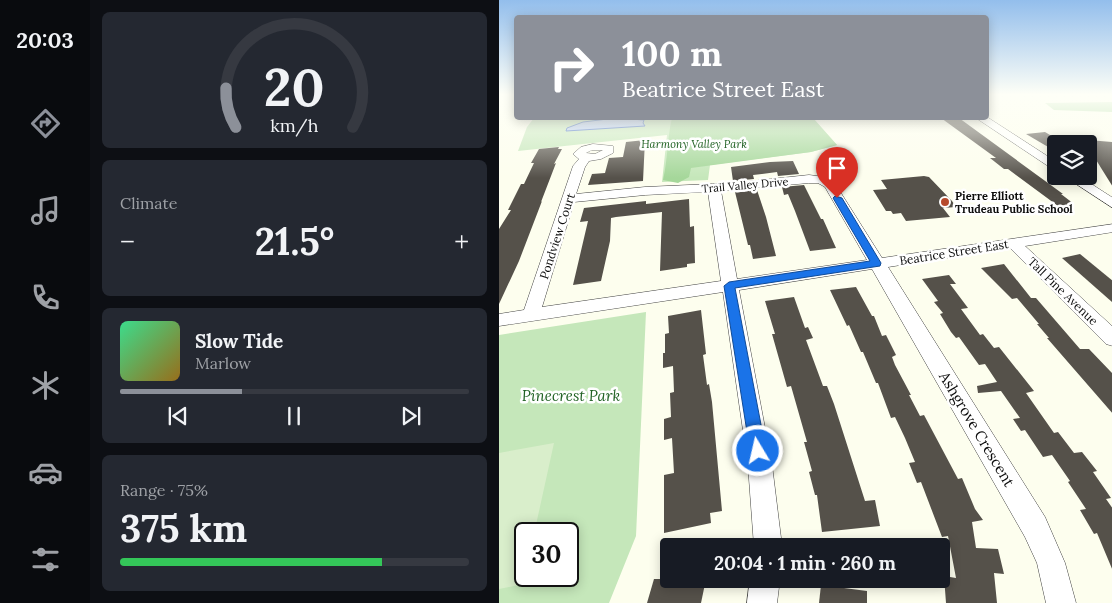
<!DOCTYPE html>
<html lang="en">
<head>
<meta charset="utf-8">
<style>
	:root { --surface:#171b24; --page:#242831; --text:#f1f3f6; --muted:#9ea1a6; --line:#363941; --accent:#8c9099 }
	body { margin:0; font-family:Lora,serif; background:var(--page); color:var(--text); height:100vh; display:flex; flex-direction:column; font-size:19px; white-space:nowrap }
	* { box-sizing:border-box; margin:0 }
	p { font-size:16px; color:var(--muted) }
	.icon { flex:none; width:28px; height:28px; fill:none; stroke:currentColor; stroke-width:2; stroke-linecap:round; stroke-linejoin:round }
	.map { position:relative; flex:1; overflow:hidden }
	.details { display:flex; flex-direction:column; gap:12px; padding:12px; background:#0d0f14; width:409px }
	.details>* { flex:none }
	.banner { position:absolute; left:15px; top:15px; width:475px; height:105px; border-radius:5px; box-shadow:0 2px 12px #0003; background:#8c9099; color:#fff; overflow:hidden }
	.tools { position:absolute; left:548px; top:135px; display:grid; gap:10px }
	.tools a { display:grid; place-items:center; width:50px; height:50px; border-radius:5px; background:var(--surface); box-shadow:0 2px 12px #0003; font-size:25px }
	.speed { position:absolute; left:15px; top:522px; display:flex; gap:10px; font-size:25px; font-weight:700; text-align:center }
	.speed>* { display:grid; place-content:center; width:65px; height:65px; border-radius:50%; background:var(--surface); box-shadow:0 2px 12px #0003; line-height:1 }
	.speed .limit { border:2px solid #111; border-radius:8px; background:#fff; color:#111 }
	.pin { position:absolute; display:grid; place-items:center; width:42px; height:42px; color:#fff; margin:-51px -21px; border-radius:50% 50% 50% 0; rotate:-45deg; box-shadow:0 0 5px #0007 }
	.pin .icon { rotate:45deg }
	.me { position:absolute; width:55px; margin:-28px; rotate:351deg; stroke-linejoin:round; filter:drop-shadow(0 0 4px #0008) }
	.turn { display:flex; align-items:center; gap:18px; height:105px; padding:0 25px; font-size:22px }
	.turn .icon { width:65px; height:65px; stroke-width:2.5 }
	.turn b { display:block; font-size:35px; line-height:42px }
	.big { font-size:38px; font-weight:700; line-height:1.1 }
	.details .widget { flex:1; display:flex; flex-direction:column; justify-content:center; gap:8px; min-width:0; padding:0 18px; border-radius:8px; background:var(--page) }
	.details .dial { align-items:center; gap:0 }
	.dial svg { height:130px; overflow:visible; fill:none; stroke:var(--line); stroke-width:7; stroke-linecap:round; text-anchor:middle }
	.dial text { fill:var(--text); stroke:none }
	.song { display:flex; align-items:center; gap:15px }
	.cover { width:60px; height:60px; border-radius:8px; background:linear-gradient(135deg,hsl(150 70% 55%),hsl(40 70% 35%)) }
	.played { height:5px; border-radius:2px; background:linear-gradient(90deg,var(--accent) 35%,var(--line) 35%) }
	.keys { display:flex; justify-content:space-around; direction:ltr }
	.heat { display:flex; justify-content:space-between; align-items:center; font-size:28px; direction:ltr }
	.charge { height:8px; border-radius:4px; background:linear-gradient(90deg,#34c759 75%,var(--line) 0) }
	.trip { position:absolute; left:161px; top:538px; width:290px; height:50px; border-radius:5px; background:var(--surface); box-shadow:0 2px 12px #0003; font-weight:700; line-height:50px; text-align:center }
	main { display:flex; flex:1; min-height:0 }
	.dock { display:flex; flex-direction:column; width:90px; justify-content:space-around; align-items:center; background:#090b0e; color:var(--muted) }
	.dock .icon { width:35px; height:35px }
	.dock .selected { color:var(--accent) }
	.dock b { font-size:22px; color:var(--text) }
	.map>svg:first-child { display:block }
</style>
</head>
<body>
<main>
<nav class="dock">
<b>20:03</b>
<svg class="icon selected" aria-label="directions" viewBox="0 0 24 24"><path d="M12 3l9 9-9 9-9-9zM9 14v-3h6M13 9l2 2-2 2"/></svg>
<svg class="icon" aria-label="music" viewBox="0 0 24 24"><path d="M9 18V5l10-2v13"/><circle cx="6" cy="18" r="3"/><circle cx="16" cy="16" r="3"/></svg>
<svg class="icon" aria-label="phone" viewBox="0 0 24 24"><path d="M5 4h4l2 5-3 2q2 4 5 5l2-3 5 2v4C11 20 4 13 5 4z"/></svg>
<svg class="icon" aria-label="climate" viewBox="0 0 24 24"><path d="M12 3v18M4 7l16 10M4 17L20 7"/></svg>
<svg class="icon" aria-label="car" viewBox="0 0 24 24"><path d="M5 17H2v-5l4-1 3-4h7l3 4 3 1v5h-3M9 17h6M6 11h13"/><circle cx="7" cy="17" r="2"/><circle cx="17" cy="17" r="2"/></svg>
<svg class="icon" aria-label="filters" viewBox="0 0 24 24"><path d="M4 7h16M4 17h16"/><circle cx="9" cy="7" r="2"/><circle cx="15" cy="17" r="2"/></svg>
</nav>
<section class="details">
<div class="widget dial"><svg viewBox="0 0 100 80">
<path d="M14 69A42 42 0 1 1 86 69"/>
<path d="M14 69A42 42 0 0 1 8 45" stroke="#8c9099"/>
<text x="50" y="56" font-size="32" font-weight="700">20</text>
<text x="50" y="72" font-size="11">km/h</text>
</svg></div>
<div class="widget"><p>Climate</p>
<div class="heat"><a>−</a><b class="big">21.5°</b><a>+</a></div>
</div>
<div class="widget">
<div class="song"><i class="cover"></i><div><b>Slow Tide</b><p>Marlow</p></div></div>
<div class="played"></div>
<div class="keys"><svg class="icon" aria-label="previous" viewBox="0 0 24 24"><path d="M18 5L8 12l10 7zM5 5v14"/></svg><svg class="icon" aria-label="pause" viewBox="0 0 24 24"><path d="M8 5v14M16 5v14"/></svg><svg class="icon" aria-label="next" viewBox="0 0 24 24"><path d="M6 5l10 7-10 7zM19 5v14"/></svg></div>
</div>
<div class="widget"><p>Range · 75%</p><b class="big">375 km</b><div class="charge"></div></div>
</section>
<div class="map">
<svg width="614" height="603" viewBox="0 0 614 603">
	<rect width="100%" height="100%" fill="#fdfeee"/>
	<!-- green -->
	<g fill="#c5e7ba" fill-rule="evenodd">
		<polygon points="35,118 314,118 338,145 312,152 211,165 209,180 163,182 168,135 19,151 28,127"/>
		<path d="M147 312 137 536 110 603H0V335ZM26 534H69V576H26Z"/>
	</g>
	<!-- forest -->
	<g fill="#a5d79a">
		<polygon points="613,102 613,112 555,110 546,103"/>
		<path d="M173 118H314L338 145 312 152 192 168 190 177 179 183 164 180C169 159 168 138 173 118Z"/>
	</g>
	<!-- pitch -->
	<polygon fill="#d9eecb" points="55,443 35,534 26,534 26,574 24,584 0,589 0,453"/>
	<!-- water -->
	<polygon fill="#b5ccf3" stroke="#406dc6" points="117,118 145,120 144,123 146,126 67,131 68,128 84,122"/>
	<!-- building -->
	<g fill="#55514a">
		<polygon points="442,118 460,118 564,194 562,194 575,204 559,206 509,169 505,169 491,158 497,158"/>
		<polygon points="546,132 556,138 556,151 527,134"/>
		<polygon points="146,140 144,181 89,185 93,174 106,173 110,158 124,157 127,142"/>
		<polygon points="589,140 614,142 614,187 589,147"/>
		<polygon points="60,147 59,149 63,149 55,164 57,163 42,202 43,201 20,261 0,304 0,229 12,210 9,210 22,184 25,184 35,163 32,163 40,149"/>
		<polygon points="294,161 300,174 279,176 278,172 254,175 255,179 234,181 232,167 271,162"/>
		<polygon points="425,176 430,177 453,201 457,207 444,208 451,217 407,221 402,213 394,214 392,211 387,211 374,190 388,189 382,180"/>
		<polygon points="305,185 322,219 324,219 337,248 311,251 296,211 289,194 285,195 283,187"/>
		<polygon points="258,190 267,217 277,256 254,259 251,245 249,245 247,237 236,192"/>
		<polygon points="190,199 191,227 195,226 196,263 188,264 188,267 161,271 163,212 117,217 112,218 111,241 102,281 74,285 89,221 81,222 85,208 147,201 147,204"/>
		<polygon points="581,254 614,281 614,303 563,258"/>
		<polygon points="505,264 532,298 537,298 581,349 590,349 614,374 614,414 548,338 550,338 538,324 540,324 518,298 513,299 482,268"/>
		<polygon points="450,275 457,284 451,284 469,308 462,309 481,335 484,334 495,348 500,347 535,391 527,393 555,433 559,432 575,453 583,452 598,471 594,472 612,498 607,499 614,509 614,571 598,533 595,534 581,510 587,509 569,482 571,481 553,455 544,457 526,430 522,431 514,419 521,418 502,391 479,393 478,386 498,382 486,364 480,365 460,337 457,338 452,332 441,314 444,313 435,302 439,301 423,279"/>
		<polygon points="357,287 373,316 375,316 383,336 387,335 397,355 393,357 396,365 412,395 410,395 421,416 425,415 459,479 463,478 476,509 484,520 473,522 477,548 499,549 505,574 495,573 498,603 447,603 445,576 457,578 449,536 443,537 422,482 418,483 410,463 416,462 406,438 396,417 392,418 379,383 377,383 364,352 362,352 350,325 348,326 331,290"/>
		<polygon points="295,297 306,328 309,327 314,338 307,340 324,386 328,386 335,404 366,501 376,500 381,526 323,532 318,495 316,495 310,472 313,471 305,442 308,442 292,386 288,387 273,334 276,334 266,301"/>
		<polygon points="202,310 207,354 204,355 208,385 210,384 213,402 223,511 211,513 212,523 165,533 165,475 175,473 173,438 165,440 165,419 172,417 171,393 175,392 174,366 164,368 164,353 166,353 166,334 170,333 169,316"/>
		<polygon points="155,579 207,579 202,603 148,603"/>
		<polygon points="322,585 368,591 368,603 320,603"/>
	</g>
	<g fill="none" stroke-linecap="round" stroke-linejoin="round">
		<!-- minor casing -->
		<g stroke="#404040" stroke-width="1">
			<g id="minor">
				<polygon points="488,117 556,161 556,169 552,168 477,118"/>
				<path d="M94 144 114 146V153L102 159 90 161 86 167 77 194 146 187 235 183 310 175 326 177 335 182 383 258 614 224V232L526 246 614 327V346L607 344 511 248 389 267 546 517 566 563 577 603H547L538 563 526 537 373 269 240 290 273 465 283 546H255L249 465 224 292 0 326V314L25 310 74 166 80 159 74 154 82 147ZM93 150H104L96 154 87 153ZM310 183H319L326 187 368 260 238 279 222 191ZM209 192 222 281 43 307 75 202 146 195Z"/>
				<polygon points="565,176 580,176 614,198 614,208"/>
				<polygon points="251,579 281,579 278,603 248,603"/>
			</g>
		</g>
		<!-- minor -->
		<use href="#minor" fill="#fff" fill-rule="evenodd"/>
	</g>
	<!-- sky -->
	<linearGradient id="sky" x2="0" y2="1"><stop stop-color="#93beec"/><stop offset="0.53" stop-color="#fefff7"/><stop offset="1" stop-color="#fefff7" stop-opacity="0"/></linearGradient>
	<rect width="614" height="178" fill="url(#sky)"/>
	<!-- route -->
	<polygon fill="#1a73e8" stroke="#114b97" points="336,196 343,198 382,263 381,266 236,288 267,451 264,456 259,458 253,456 251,451 225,286 230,282 371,261 334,198"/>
	<!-- markers -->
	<circle fill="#b64a2c" stroke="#fff" stroke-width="2" cx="446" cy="202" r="5"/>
	<g text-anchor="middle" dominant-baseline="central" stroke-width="5" stroke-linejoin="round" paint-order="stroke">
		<!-- far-park labels -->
		<g font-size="11" font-style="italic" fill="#216224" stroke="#fff">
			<text x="195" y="144">Harmony Valley Park</text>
		</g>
		<!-- far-street labels -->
		<g font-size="11" fill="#0d0d0d" stroke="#fff">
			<text transform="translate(246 185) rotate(-5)">Trail Valley Drive</text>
		</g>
		<!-- far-poi labels -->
		<g font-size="11" font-weight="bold" fill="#0d0d0d" stroke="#fff" text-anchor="start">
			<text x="456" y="196">Pierre Elliott<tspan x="456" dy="13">Trudeau Public School</tspan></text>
		</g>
		<!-- street labels -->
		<g font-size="12" fill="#0d0d0d" stroke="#fff">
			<text transform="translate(58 236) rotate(-72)">Pondview Court</text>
			<text transform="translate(455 252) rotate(-9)">Beatrice Street East</text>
			<text transform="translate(564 291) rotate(44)">Tall Pine Avenue</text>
		</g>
		<!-- near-park labels -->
		<g font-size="15" font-style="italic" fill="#216224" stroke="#fff">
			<text x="72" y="395">Pinecrest Park</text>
		</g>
		<!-- near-street labels -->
		<g font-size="15" fill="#0d0d0d" stroke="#fff">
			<text transform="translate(478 429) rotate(59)">Ashgrove Crescent</text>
		</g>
	</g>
</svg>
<div class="tools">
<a><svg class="icon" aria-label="layers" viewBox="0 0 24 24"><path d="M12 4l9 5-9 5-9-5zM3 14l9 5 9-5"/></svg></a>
</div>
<div class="speed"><div class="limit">30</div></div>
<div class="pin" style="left:338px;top:198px;background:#d93025"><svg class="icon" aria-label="arrive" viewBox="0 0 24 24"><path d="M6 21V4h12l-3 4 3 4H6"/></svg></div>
<svg class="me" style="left:259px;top:451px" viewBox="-20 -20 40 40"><circle r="17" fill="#1a73e8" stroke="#fff" stroke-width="3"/><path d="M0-11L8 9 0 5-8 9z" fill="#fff"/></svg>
<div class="trip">20:04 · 1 min · 260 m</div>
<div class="banner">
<div class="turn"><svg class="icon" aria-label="right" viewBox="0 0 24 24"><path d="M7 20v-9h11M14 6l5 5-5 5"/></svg><div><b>100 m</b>Beatrice Street East</div></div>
</div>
</div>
</main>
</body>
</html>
